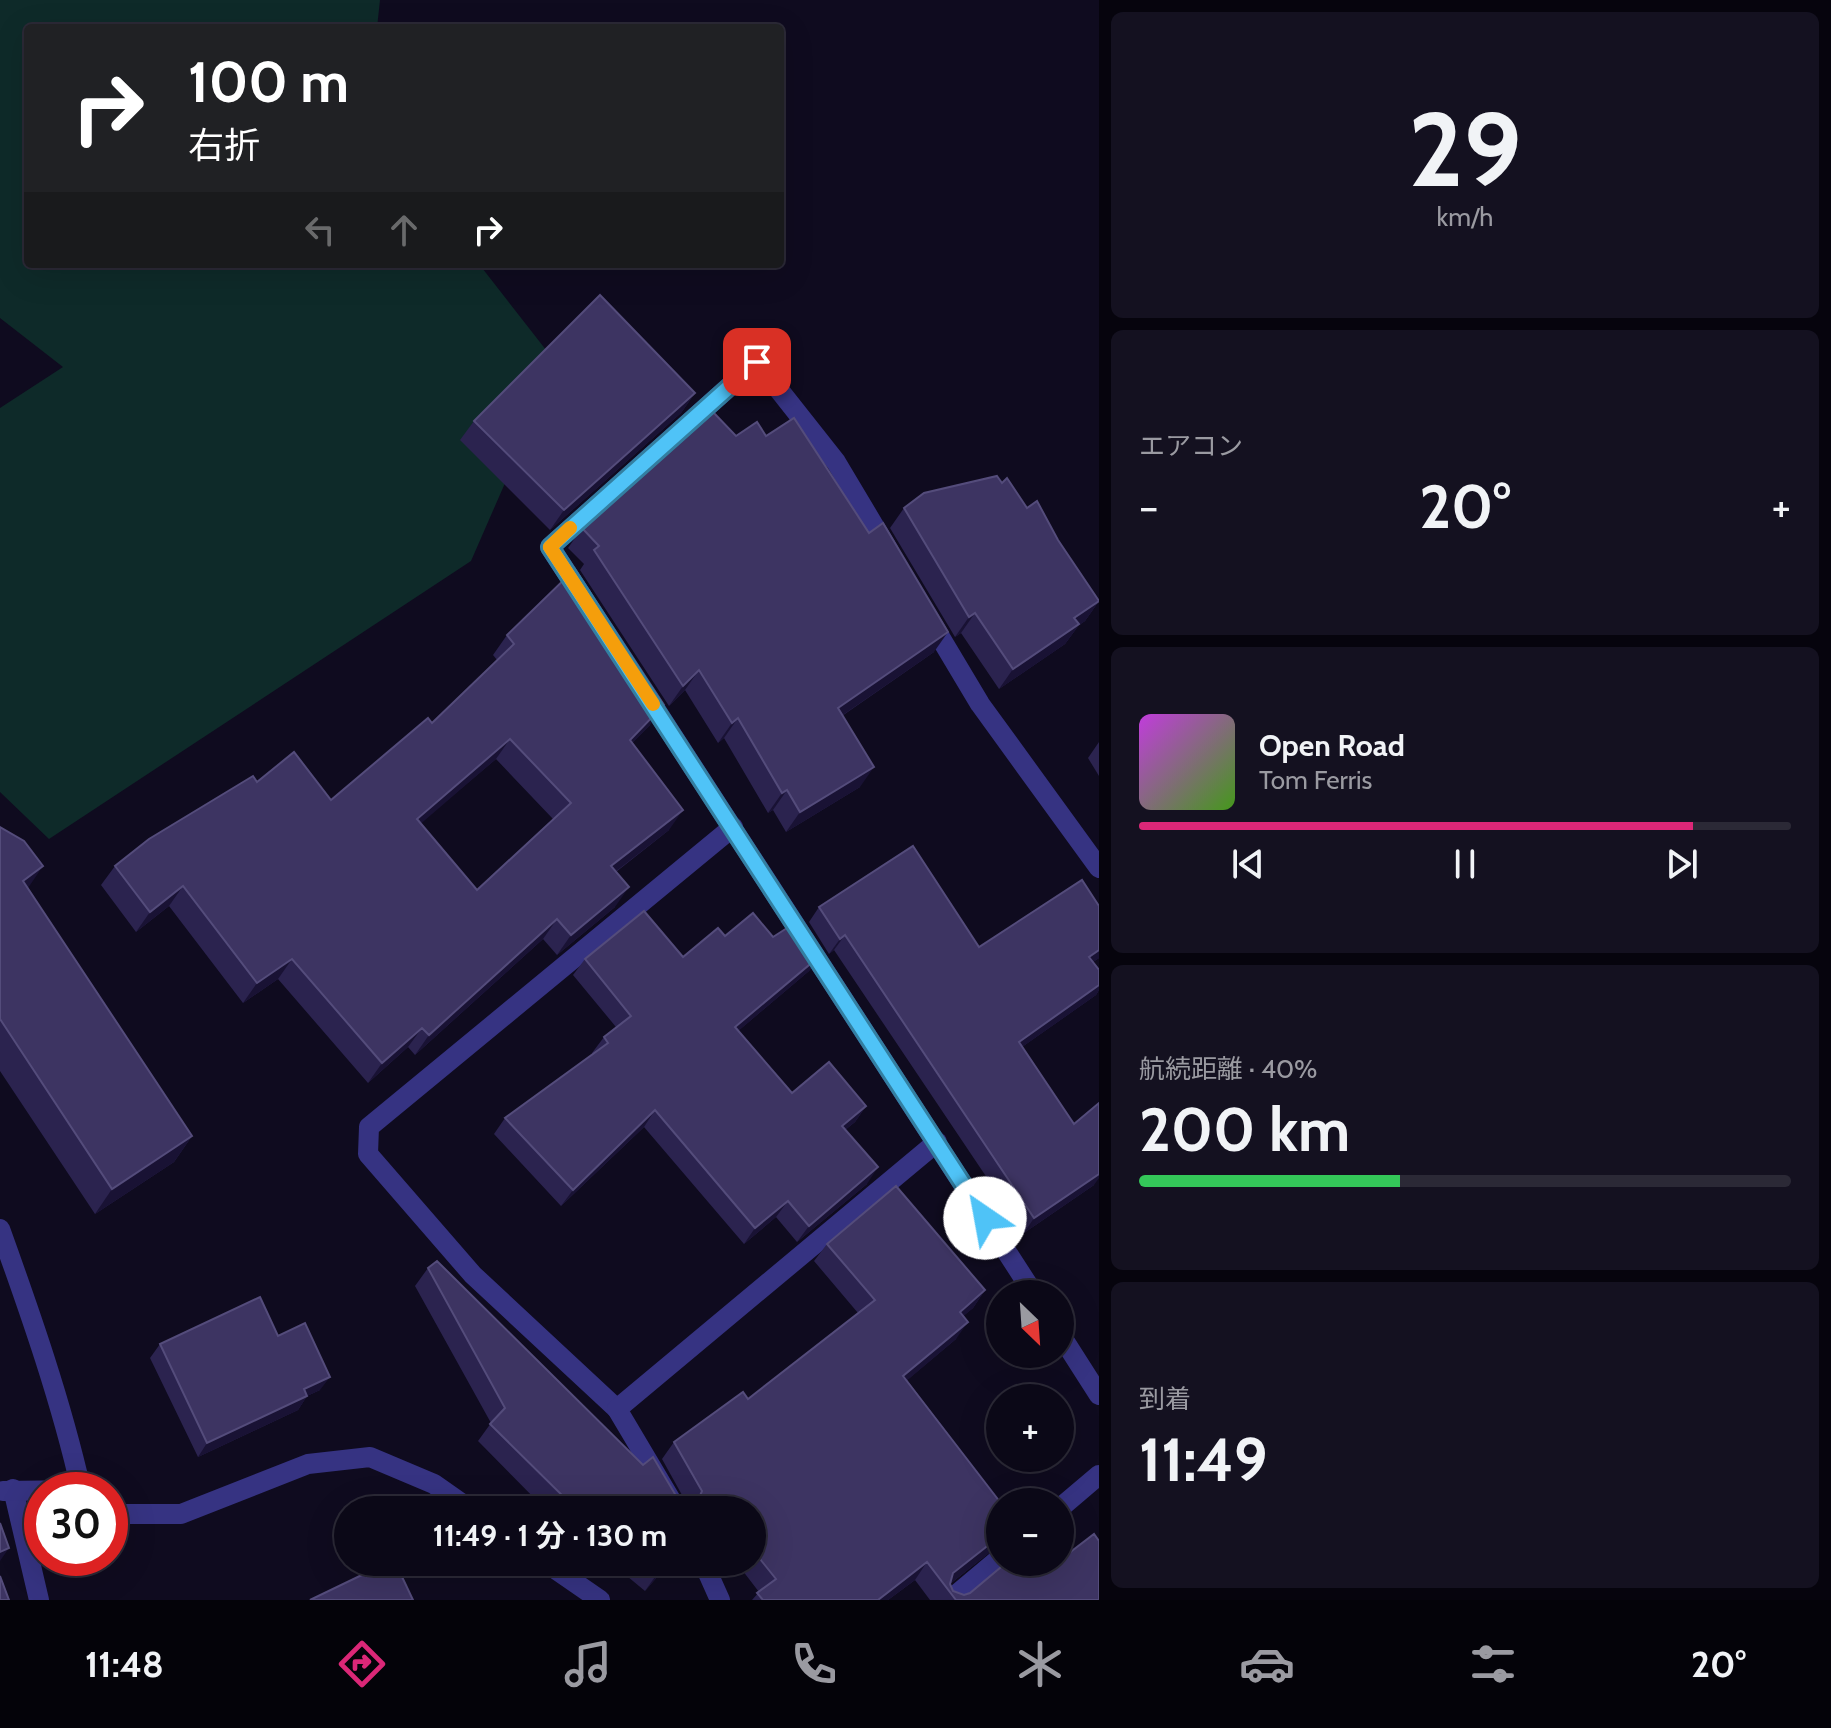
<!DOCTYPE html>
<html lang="ja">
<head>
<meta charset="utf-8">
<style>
	:root { --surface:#0b0817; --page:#141120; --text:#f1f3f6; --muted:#9a9aa1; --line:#2b2936; --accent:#db2777 }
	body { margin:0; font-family:Cabin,"Noto Sans JP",sans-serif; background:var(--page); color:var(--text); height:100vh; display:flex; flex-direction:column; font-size:30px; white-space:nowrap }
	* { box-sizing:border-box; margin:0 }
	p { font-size:26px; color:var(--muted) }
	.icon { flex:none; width:44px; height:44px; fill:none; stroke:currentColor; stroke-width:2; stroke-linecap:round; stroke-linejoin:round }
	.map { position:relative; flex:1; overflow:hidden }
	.drawer { display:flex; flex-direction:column; gap:12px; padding:12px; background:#06040d; width:732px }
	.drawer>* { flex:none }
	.guide { position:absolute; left:24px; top:24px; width:760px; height:244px; border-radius:8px; box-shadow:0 8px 32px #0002,0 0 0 2px var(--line); background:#202124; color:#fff; overflow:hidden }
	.needle { width:52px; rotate:155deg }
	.buttons { position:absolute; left:986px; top:1280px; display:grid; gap:16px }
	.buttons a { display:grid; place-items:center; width:88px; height:88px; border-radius:50%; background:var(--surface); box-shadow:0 8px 32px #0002,0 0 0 2px var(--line); font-size:40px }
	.speed { position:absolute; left:24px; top:1472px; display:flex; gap:16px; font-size:40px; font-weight:700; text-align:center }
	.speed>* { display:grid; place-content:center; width:104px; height:104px; border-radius:50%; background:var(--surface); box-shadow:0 8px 32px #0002,0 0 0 2px var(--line); line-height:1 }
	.speed .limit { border:12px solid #d22; background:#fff; color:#111 }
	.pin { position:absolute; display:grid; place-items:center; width:68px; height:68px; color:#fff; margin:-34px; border-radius:16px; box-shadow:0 4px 12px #0006 }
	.me { position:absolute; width:88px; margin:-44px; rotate:327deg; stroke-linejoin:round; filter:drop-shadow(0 0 6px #0008) }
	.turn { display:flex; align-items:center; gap:28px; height:168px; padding:0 32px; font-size:36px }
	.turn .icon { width:104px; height:104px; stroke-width:2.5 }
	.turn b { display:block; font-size:56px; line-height:68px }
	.lanes { display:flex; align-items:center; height:76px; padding:0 32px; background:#0003; justify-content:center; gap:40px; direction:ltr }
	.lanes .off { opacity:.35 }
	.big { font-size:60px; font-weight:700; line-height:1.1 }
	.drawer .tile { flex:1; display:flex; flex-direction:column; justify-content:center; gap:12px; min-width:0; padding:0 28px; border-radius:12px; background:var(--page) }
	.drawer .dial { align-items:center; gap:0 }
	.dial b { font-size:104px; line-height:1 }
	.song { display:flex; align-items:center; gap:24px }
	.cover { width:96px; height:96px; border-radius:12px; background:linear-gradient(135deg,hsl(290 70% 55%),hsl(100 70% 35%)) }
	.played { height:8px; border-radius:4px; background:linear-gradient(90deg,var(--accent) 85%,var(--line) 85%) }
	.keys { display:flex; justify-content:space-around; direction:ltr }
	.heat { display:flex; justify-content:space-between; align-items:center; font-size:44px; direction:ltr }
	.charge { height:12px; border-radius:6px; background:linear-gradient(90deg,#34c759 40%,var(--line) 0) }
	.trip { position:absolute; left:334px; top:1496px; width:432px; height:80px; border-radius:40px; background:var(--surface); box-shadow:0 8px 32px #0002,0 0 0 2px var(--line); font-weight:700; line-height:80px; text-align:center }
	.dock { display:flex; height:128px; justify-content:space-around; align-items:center; background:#040309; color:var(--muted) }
	.dock .icon { width:56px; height:56px }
	.dock .active { color:var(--accent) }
	.dock b { font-size:36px; color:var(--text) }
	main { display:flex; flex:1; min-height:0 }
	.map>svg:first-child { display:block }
</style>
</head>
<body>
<main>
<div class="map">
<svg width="1099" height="1600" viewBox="0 0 1099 1600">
	<rect width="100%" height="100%" fill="#0f0b1f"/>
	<!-- green -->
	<polygon fill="#0e2a29" points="0,0 380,0 377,28 28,28 28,264 479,264 557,364 471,561 49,839 0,792 0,408 63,367 0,318"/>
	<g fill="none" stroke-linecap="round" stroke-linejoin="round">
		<!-- minor -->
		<g stroke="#363382" stroke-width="20">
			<polyline points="582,596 550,547 757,362 836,462 889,551"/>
			<polyline points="928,617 980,704 1099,868"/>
			<polyline points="645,693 1034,1294"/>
			<path d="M0 1229C31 1315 61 1401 81 1489"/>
			<polyline points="1060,1334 1099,1395"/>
			<polyline points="617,1409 473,1275 368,1154 369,1127 733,827"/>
			<polyline points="13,1489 39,1600"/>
			<polyline points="3,1491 82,1490"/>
			<polyline points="1060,1508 1099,1475"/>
			<polyline points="110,1509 118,1514 181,1514 308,1464 370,1457 434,1484 471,1510"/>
			<polyline points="677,1510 617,1409 937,1142"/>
			<polyline points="545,1562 600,1600"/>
			<polyline points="703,1562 720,1600"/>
			<polyline points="950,1600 1000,1558"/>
		</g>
	</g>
	<!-- wall -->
	<g fill="#2b234f" fill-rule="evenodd">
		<polygon points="695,393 681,413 550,530 460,440 474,421"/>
		<polygon points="736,436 766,436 934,652 842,716 860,787 786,832 773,810 768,813 724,738 718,743 685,690 669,706 580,570 584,564 568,548 582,528"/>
		<polygon points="1002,483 1058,540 1099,601 1085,621 1079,625 1065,644 999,689 961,633 955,637 890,528 904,508"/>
		<path d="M507 635 650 725 632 743 669 830 616 872 615 907 557 955 543 939 415 1055 408 1047 368 1083 278 979 243 1003 169 906 136 932 101 885 115 866 257 782 331 800 432 723 497 660 493 655ZM496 759 553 819 477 890 420 823Z"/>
		<polygon points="1099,742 1099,776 1088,758"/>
		<polygon points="0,827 28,888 192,1136 174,1162 95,1214 0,1071"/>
		<polygon points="1099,906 1099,958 1093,962 1099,970 1099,990 1096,995 1022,1047 1094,1185 1024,1233 834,950 829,954 809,922 819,907 979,947"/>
		<polygon points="725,936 773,937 821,955 809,971 738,1031 792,1093 866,1106 855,1122 845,1130 867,1184 797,1242 776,1217 744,1244 644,1127 561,1206 494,1134 505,1118 593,1054 592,1053 604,1037 616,1027 573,975 585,959 683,957"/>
		<polygon points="827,1244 985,1290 973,1308 963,1316 956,1339 907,1380 1000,1502 1000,1546 999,1545 950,1584 953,1591 964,1595 1050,1568 1099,1600 930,1600 915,1580 888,1600 752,1600 759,1592 736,1562 752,1562 752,1510 546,1510 478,1441 491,1423 415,1286 428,1268 678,1499 687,1504 662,1459 674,1442 748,1399 858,1313 814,1261"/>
		<polygon points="278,1336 320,1390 307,1396 298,1410 198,1457 150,1358 160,1344"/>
		<polygon points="610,1562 670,1562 645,1591"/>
	</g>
	<!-- shaded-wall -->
	<g fill="#191234">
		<polygon points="695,393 681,413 550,530 564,510"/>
		<polygon points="1099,601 1085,621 1079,625 1065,644 999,689 1013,669 1074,618"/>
		<polygon points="975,613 961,633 955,637 969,617"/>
		<polygon points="948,632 934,652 824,728 838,708"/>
		<polygon points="699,670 685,690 669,706 683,686"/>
		<polygon points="664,705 650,725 616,760 630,740"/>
		<polygon points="738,718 724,738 718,743 732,723"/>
		<polygon points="510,739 496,759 403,839 417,819"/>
		<polygon points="874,767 860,787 786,832 800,812"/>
		<polygon points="787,790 773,810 768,813 782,793"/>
		<polygon points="683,810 669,830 597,886 611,866"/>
		<polygon points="43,866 26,891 23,881"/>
		<polygon points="183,886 169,906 136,932 150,912"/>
		<polygon points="629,887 615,907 557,955 571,935"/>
		<polygon points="557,919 543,939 415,1055 429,1035"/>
		<polygon points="845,935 834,950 829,954 840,939"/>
		<polygon points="1099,950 1099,958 1079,972 1089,957"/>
		<polygon points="821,955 809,971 724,1043 735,1027"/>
		<polygon points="292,959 278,979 243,1003 257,983"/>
		<polygon points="1099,985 1099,990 1096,995 1008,1057 1019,1042"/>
		<polygon points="422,1028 408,1047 368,1083 382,1063"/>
		<polygon points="866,1106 855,1122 830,1142 842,1126"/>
		<polygon points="655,1110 644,1127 561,1206 573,1190"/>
		<polygon points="192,1136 174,1162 95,1214 112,1189"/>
		<polygon points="878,1167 867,1184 797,1242 809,1226"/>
		<polygon points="1099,1173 1099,1178 1094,1185 1024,1233 1034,1218"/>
		<polygon points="788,1201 776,1217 744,1244 755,1228"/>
		<polygon points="985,1290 973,1308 947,1330 960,1312"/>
		<polygon points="968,1322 956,1339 891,1394 903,1376"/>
		<polygon points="330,1377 320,1390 307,1396 298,1410 198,1457 207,1443 304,1389"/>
		<polygon points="1000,1536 1000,1546 999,1545 946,1587 953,1573"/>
		<polygon points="9,1548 0,1561 0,1552"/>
		<polygon points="667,1562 670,1562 645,1591 657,1574"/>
		<polygon points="927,1562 915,1580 888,1600 878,1600"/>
	</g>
	<!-- building -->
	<g fill="#3d3462" stroke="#544c7b" stroke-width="2" fill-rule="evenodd">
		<polygon points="600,295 695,393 564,510 474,421"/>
		<polygon points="713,412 736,436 757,422 766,436 794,418 869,533 883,523 948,632 838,708 874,767 800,812 787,790 782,793 738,718 732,723 699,670 683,686 594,550 599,546 582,528"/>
		<polygon points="997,476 1002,483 1007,478 1027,508 1037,501 1058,540 1099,601 1074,618 1079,624 1013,669 975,613 969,617 904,508 924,493"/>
		<path d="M575 569 664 705 630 740 683 810 611 866 629 887 571 935 557 919 429 1035 422 1028 382 1063 292 959 257 983 183 886 150 912 115 866 149 839 253 776 257 782 294 752 331 800 428 718 432 723 514 644 507 635ZM510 739 571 803 477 890 417 819Z"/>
		<polygon points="0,827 24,841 43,866 23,881 192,1136 112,1189 0,1019"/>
		<polygon points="913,846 979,947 1082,880 1099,906 1099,950 1089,957 1099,970 1099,985 1019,1042 1074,1124 1099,1103 1099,1174 1034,1218 845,935 840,939 819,907"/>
		<polygon points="644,911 683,957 718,928 725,936 753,913 773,937 798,921 821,955 735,1027 792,1093 829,1062 866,1106 842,1126 878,1167 809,1226 788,1201 755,1228 655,1110 573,1190 505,1118 608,1043 604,1037 631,1016 585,959"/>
		<polygon points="896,1186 985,1290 960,1312 968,1322 903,1376 1000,1502 1000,1536 953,1573 950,1584 953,1591 964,1595 970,1593 1007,1562 1046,1562 1050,1568 1057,1562 1060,1562 1060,1560 1094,1534 1099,1541 1099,1600 956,1600 927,1562 878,1600 763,1600 757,1593 776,1579 752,1549 752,1510 722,1510 717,1504 711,1510 581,1510 577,1507 575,1508 490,1424 505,1408 428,1268 437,1261 643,1465 653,1457 678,1499 689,1505 697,1503 702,1491 674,1442 743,1392 748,1399 875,1300 827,1244"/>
		<polygon points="260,1297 278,1336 305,1323 330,1377 304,1389 307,1396 207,1443 160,1344"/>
		<polygon points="0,1523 9,1548 0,1552"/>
		<polygon points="395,1562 413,1600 310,1600 366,1573 367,1576"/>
		<polygon points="643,1562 667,1562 657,1574"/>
		<polygon points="0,1576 9,1600 0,1600"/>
	</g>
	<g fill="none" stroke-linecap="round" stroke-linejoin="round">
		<!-- route casing -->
		<g stroke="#337fa1" stroke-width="20">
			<polyline id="route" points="757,362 550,547 985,1218"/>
		</g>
		<!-- route -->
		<use href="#route" stroke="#4fc3f7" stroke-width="14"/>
		<!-- slow -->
		<polyline stroke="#f59e0b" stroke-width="14" points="570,528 550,547 653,704"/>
	</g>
</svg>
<div class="buttons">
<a><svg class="needle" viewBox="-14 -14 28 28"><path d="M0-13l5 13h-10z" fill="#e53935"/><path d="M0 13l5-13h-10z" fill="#9a9aa1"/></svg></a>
<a>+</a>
<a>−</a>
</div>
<div class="speed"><div class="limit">30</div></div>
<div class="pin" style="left:757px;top:362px;background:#d93025"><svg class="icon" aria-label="arrive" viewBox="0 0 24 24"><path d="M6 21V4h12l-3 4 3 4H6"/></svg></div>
<svg class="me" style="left:985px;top:1218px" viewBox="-20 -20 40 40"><circle r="19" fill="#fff"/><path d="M0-13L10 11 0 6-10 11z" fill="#4fc3f7"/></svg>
<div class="trip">11:49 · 1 分 · 130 m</div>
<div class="guide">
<div class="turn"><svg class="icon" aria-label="right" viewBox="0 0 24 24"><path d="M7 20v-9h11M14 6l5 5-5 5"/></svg><div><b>100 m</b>右折</div></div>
<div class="lanes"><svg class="icon off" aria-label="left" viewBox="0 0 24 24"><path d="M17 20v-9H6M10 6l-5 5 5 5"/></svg><svg class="icon off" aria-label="ahead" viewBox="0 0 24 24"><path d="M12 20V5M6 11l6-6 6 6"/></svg><svg class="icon" aria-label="right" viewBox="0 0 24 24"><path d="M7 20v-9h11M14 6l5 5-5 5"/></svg></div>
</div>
</div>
<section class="drawer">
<div class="tile dial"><b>29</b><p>km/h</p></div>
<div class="tile"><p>エアコン</p>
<div class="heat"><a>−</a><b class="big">20°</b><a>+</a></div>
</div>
<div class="tile">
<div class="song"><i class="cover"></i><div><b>Open Road</b><p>Tom Ferris</p></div></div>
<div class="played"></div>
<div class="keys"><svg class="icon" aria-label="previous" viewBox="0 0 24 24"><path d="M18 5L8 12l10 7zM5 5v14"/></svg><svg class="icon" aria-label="pause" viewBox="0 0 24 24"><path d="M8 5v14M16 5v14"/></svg><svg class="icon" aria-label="next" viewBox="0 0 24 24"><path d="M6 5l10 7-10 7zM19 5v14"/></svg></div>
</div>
<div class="tile"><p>航続距離 · 40%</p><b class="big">200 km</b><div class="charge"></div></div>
<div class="tile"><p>到着</p><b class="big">11:49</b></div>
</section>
</main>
<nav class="dock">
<b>11:48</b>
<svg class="icon active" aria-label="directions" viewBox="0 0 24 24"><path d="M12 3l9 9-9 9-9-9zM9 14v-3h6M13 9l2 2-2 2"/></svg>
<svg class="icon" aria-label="music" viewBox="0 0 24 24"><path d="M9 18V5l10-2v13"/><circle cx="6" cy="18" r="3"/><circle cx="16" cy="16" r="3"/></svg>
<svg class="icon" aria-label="phone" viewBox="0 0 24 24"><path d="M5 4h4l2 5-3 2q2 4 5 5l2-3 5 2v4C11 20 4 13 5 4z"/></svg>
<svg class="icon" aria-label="climate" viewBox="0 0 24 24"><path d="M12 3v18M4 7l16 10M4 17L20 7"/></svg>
<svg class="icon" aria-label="car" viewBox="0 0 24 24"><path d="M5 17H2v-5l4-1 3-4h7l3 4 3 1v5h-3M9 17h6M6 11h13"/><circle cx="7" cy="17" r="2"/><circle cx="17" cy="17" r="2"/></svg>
<svg class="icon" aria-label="filters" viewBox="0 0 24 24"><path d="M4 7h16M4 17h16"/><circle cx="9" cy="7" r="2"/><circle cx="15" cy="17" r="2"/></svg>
<b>20°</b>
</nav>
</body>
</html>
